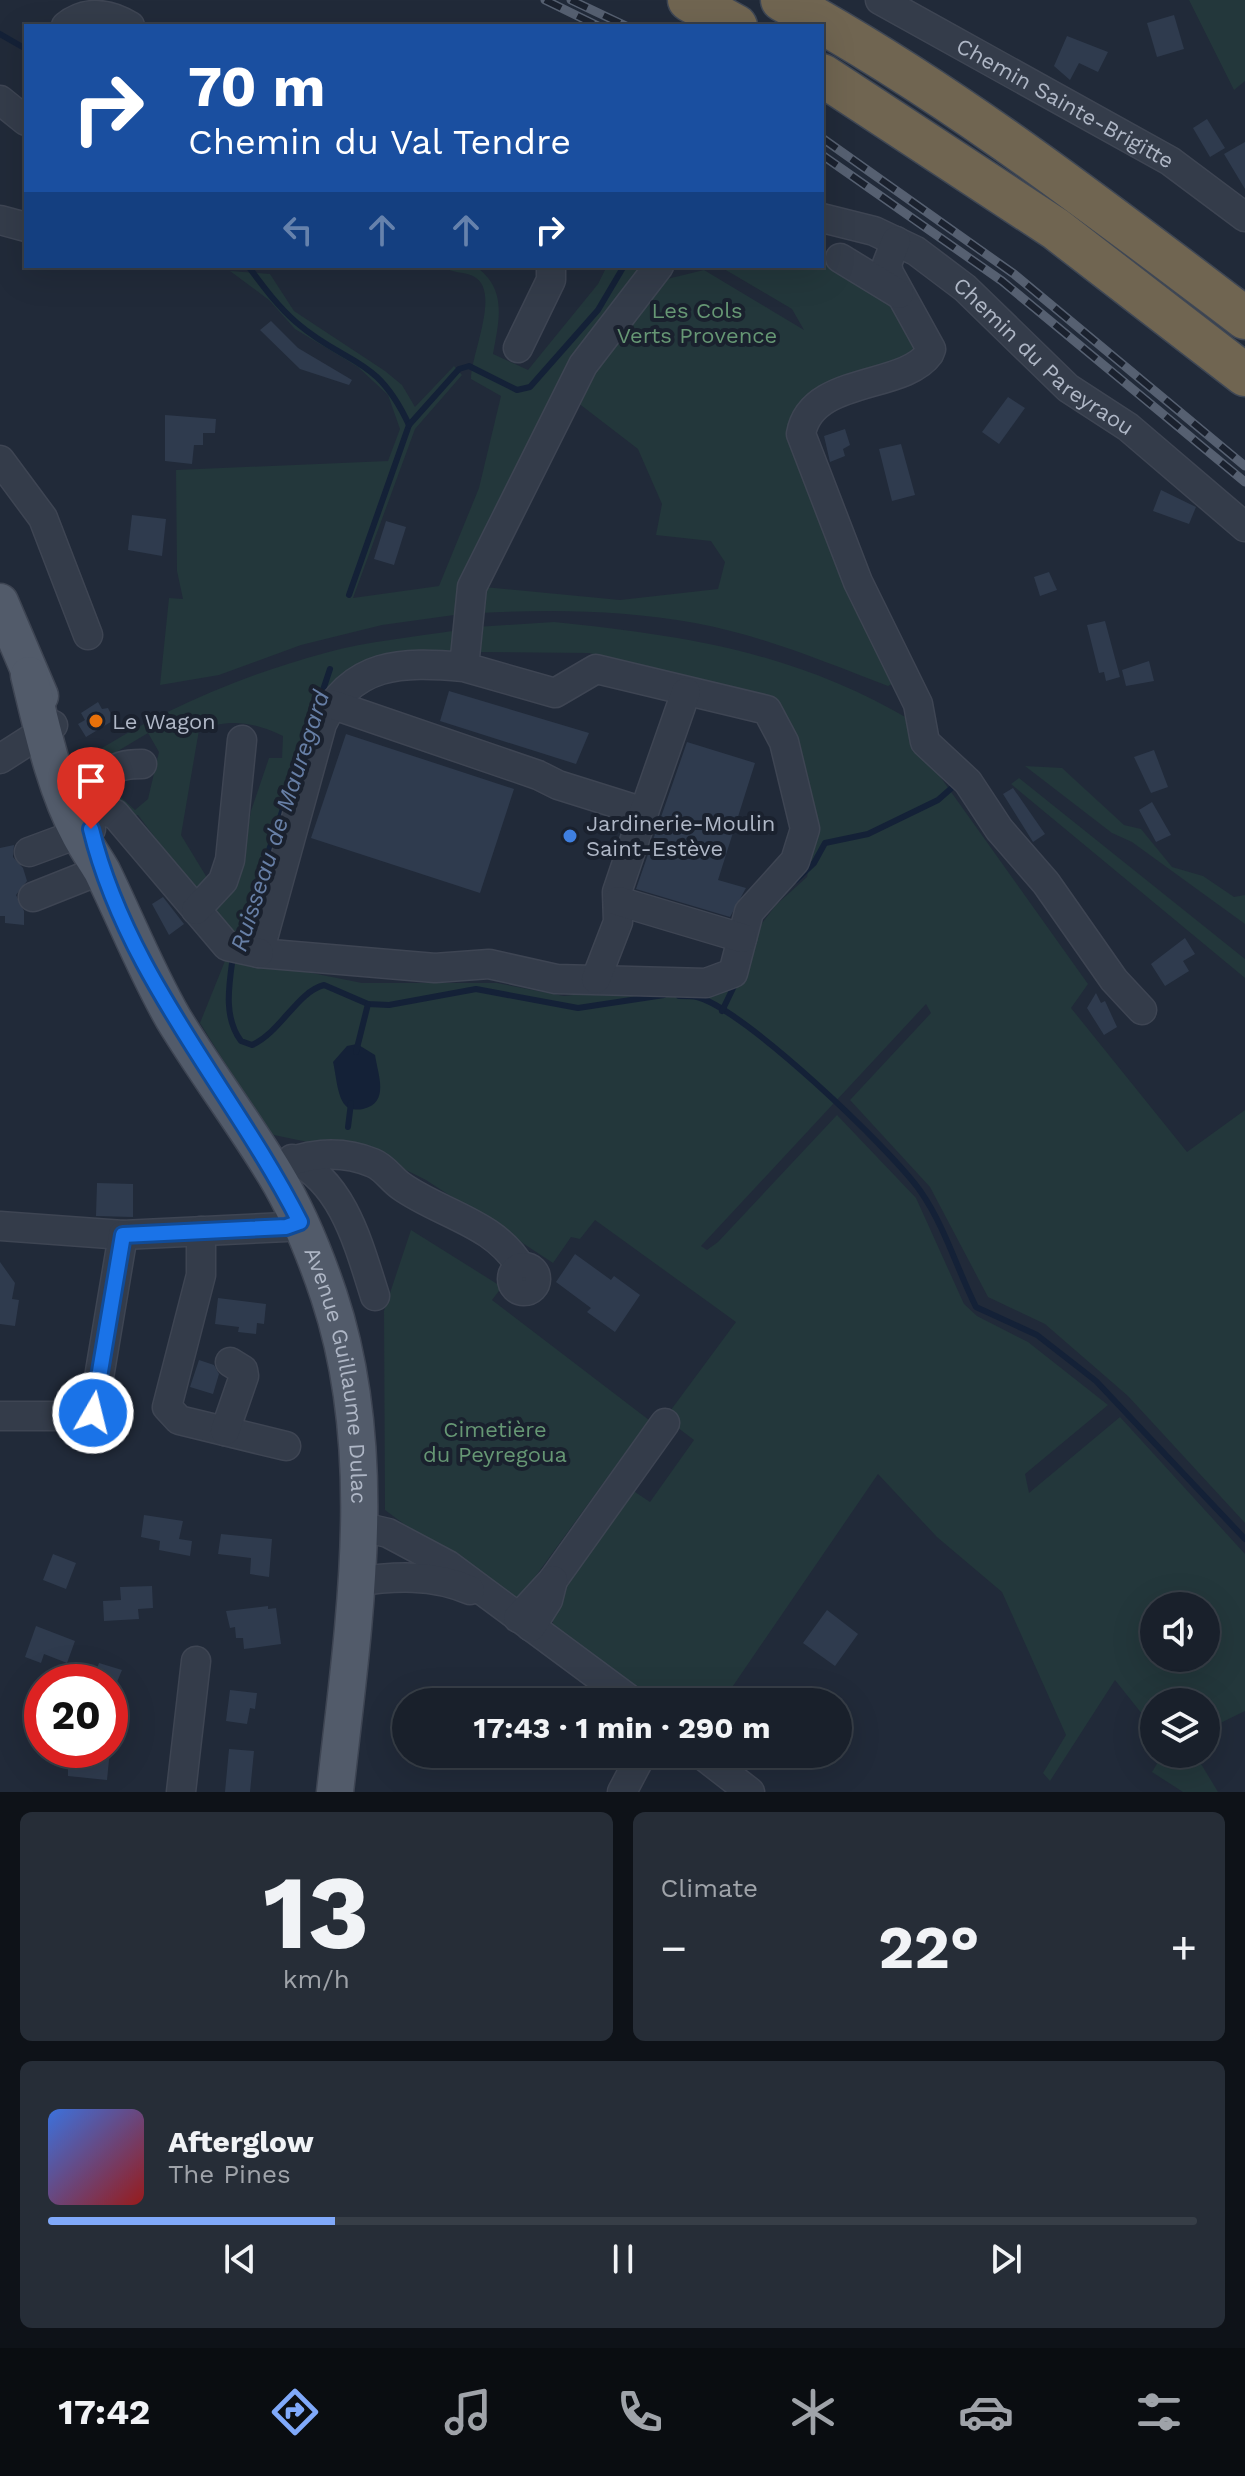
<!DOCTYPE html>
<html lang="en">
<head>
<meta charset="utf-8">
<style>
	:root { --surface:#19202b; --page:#262d37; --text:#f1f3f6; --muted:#9fa3a9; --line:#373e47; --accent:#80a9fa }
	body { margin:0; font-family:"Work Sans",sans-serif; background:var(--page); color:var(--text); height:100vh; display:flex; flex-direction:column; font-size:30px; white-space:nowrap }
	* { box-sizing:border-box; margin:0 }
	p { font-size:26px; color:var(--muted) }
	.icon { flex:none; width:44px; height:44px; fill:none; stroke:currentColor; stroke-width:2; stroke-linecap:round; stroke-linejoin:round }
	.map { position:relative; height:1792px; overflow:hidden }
	.sheet { display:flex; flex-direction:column; gap:20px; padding:20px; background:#0e1218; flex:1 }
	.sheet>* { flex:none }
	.top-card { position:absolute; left:24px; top:24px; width:800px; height:244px; border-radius:0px; box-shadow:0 8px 32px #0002,0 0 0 2px var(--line); background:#1a4fa0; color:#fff; overflow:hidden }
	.controls { position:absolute; left:1140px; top:1592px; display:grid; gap:16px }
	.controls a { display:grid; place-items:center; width:80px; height:80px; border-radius:50%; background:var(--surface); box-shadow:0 8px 32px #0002,0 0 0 2px var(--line); font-size:40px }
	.speed { position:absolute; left:24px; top:1664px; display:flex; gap:16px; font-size:40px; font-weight:700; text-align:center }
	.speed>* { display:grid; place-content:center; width:104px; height:104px; border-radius:50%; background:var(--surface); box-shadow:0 8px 32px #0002,0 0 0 2px var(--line); line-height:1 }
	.speed .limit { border:12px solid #d22; background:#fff; color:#111 }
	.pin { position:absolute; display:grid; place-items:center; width:68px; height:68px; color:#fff; margin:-82px -34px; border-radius:50% 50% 50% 0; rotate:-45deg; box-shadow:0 0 8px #0007 }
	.pin .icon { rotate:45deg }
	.me { position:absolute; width:88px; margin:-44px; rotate:8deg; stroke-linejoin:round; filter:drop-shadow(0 0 6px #0008) }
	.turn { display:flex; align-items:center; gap:28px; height:168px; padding:0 32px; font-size:36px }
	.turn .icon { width:104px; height:104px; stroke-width:2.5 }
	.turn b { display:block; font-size:56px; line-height:68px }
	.lanes { display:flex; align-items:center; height:76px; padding:0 32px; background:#0003; justify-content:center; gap:40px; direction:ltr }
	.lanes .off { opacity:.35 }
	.big { font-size:60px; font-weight:700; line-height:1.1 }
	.sheet .card { flex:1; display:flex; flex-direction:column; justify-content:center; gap:12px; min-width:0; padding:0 28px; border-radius:12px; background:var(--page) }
	.sheet .dial { align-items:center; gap:0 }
	.dial b { font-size:104px; line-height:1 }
	.song { display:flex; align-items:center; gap:24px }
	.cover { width:96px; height:96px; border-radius:12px; background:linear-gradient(135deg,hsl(220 70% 55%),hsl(0 70% 35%)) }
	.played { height:8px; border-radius:4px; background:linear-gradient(90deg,var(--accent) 25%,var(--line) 25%) }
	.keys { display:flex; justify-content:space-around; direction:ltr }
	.heat { display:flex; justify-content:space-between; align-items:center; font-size:44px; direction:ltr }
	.sheet .tiles { flex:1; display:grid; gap:20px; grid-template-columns:1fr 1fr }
	.card:last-child { grid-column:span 2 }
	.trip { position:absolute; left:392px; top:1688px; width:460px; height:80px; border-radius:40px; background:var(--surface); box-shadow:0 8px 32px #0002,0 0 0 2px var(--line); font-weight:700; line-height:80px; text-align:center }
	.menu { display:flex; height:128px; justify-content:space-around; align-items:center; background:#0a0d11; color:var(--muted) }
	.menu .icon { width:56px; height:56px }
	.menu .active { color:var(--accent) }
	.menu b { font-size:36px; color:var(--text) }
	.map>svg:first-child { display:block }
</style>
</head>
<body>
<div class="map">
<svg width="1245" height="1792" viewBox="0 0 1245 1792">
	<rect width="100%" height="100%" fill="#212a39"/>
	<!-- green -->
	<g fill="#23373b" fill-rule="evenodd">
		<polygon points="1189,0 1245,0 1245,81 1234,90"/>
		<path d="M443 266H475C508 289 499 320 493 354L528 370 598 284 607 266H647L467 571 454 615 382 625 301 645 219 675 160 685 169 598 183 599 177 571 176 470 388 461 400 429 388 395 358 367 295 329 269 300 230 271 270 274 294 311 385 371 402 385 415 407 454 366 462 375 415 429 353 598 439 586 479 488 501 396 471 379C471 353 502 290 473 276 463 271 452 274 443 266Z"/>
		<path d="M719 266H835L895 298 924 348 800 414 896 682 888 686C825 662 761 635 695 623 624 610 552 609 480 613L484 587 620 600 718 589 725 562 711 541 656 535 662 504 638 449 573 399 659 281 704 270 804 330 792 309Z"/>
		<path d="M554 622C689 636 795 652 914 722L919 747 1088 984 1071 1008 1187 1152 1245 1110V1523L1128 1396 1045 1324 988 1297 930 1187 850 1100 931 1013 926 1004 701 1246 707 1250 718 1242 837 1115 916 1198 964 1304 977 1316 1028 1342 1108 1405 1025 1474 1029 1493 1120 1417 1245 1554V1711L1206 1730V1702H1154V1729L1115 1680 1050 1781 1043 1773 1066 1735 1002 1592 937 1537 878 1474 722 1702H646L553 1625 552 1596 629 1488 650 1502 694 1440 665 1418 736 1322 595 1220 580 1239 571 1237 553 1263 426 1180 380 1157 269 1134 200 1023 227 956 362 983H497L564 996 651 986H741L756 931 776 905 807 877 815 831 769 698 589 653 479 652 476 627ZM1154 1606H1206V1658H1154Z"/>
		<path d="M459 630 458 640 449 652 328 692 247 940 225 934 212 913 240 868 251 811 269 758H282L283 736C253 722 230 718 199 730L181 835 209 881 195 891 138 815 131 816 111 794 114 791 135 810 148 799 159 752 148 733 86 770 80 762C155 713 239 676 325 653 368 641 415 637 459 630Z"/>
		<polygon points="1025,766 1062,768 1124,825 1141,829 1172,867 1203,876 1234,897 1245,895 1245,924 1132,842 1112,833"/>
		<polygon points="1019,778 1245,959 1245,978 1011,784"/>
		<polygon points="411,1230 502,1287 492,1300 649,1420 514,1606 385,1510 384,1311"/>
		<polygon points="1163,1754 1195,1754 1218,1792 1183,1792 1152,1772"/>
	</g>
	<!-- water -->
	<path fill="#142137" d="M357 1044 375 1055C378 1075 390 1103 363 1109 357 1110 349 1110 345 1105 337 1096 336 1074 333 1062L347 1046Z"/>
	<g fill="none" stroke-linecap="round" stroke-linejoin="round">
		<!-- stream -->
		<g stroke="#142137" stroke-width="6">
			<polyline points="0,34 26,49"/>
			<path d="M248 266C262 285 278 307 297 323 347 366 376 354 409 425L349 595"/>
			<polyline points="409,425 459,369 469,366 517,390 530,387 598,310 624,266"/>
			<polyline points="320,699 330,669"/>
			<polyline points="796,880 814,863 825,843 868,834 938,800 955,785"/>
			<polyline points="238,942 292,782"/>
			<path d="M233 956C229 985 223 1017 241 1041L252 1045C281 1032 297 992 324 985L368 1004 389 1005 476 989 578 1008 664 995"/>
			<path d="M679 996C685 996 692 996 697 997 743 1008 892 1150 921 1192 945 1227 957 1269 976 1307L1037 1335 1096 1381 1245 1539"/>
			<polyline points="722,1011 736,982"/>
			<polyline points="356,1052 368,1004"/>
			<polyline points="348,1127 351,1103"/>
		</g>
	</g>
	<!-- building -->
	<g fill="#2f3b4e">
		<polygon points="1174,15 1184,49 1157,57 1147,23"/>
		<polygon points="1067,36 1108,52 1098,72 1079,63 1070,80 1054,66"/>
		<polygon points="1207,119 1225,148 1210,157 1193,128"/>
		<polygon points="1245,142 1245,189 1224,154"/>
		<polygon points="271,321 298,348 352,380 349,385 300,369 260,330"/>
		<polygon points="1008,397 1025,408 999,444 982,432"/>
		<polygon points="165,415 216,419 215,433 203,433 203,445 194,445 192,464 165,461"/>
		<polygon points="845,429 850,445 843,449 845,456 830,462 824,436"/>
		<polygon points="901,444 915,495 892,501 879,449"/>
		<polygon points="1161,490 1196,507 1189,524 1153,511"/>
		<polygon points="132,515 166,519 162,556 128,550"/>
		<polygon points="386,521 406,527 394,565 374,559"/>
		<polygon points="1049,572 1057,590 1040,596 1034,577"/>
		<polygon points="1105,621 1120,677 1106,681 1104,672 1099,673 1087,625"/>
		<polygon points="1149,661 1154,681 1126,686 1122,670"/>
		<polygon points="449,691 589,733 576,764 440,721"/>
		<polygon points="98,702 102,709 108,708 114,720 86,737 78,724 85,720 81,713"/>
		<polygon points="346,734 514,789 480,893 311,838"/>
		<polygon points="687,742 755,763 718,880 746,888 730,917 636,889"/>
		<polygon points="1154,750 1168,787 1151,793 1134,757"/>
		<polygon points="1013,788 1045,834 1033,842 1003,794"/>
		<polygon points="1152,802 1171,835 1156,842 1139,810"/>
		<polygon points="14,845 13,857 23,868 27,881 16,895 24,911 24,925 5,923 5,916 0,916 0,848"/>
		<polygon points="163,897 184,924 169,935 152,904"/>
		<polygon points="1185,938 1195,954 1183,961 1189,971 1165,986 1151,964"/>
		<polygon points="1096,993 1101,1003 1105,1001 1117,1027 1104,1035 1087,1008"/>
		<polygon points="97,1183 133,1184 133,1217 96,1216"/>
		<polygon points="575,1254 611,1280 614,1276 640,1295 615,1332 587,1312 591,1308 556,1282"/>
		<polygon points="0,1262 15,1283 12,1299 19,1300 15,1326 0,1324"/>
		<polygon points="218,1298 266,1304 264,1324 257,1323 256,1334 238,1332 239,1327 215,1324"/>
		<polygon points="199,1360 214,1365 219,1374 213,1394 190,1387"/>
		<polygon points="101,1428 100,1444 68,1442 68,1438 59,1438 59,1433 87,1433"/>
		<polygon points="144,1515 183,1521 179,1539 192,1541 190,1556 159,1550 160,1541 141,1537"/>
		<polygon points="221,1534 272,1539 269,1577 250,1574 251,1558 218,1554"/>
		<polygon points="53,1554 76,1563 66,1589 43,1580"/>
		<polygon points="152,1586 153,1608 138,1609 139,1619 104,1621 103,1601 121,1600 120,1587"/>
		<polygon points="268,1606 268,1609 276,1608 281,1644 244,1649 243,1638 236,1638 235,1627 230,1628 226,1611"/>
		<polygon points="827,1610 858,1634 835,1666 803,1643"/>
		<polygon points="36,1626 75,1641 67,1663 44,1654 41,1663 25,1657"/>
		<polygon points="99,1663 122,1670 117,1682 92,1682"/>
		<polygon points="230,1690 257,1693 255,1709 250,1708 247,1724 226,1721"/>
		<polygon points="229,1749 254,1751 250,1792 225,1792"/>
		<polygon points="68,1750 110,1750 107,1780 68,1776"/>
	</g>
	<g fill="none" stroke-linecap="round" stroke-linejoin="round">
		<!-- minor casing -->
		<g stroke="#3e4553" stroke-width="31">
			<g id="minor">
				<path id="s1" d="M880 0 1170 161 1245 217"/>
				<path d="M66 26C86 10 109 13 130 26"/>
				<polyline points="0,100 26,121"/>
				<path id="s2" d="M822 218 874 231 916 251 965 288 1068 388 1128 427 1245 527"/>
				<polyline points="0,220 26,227"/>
				<path d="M896 241 887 264 889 273 931 349 929 354C903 390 811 376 801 434L858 582 918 704 925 742 968 782 999 829 1046 883 1114 980 1142 1010"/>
				<polyline points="840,258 899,294"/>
				<polyline points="518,348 551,280 551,266"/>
				<polyline points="0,460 43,518 88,635"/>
				<path d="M464 667C402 661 351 662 322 724L259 953 435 968 489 964 556 979 706 983 733 973 749 912 795 861 805 829 784 742 767 710 596 669 555 693 464 667 472 587 583 365 659 266"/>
				<polyline points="331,704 538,775 558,785 644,812 617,892 618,922 596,979"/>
				<polyline points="0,759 53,725"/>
				<path d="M105 810C102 777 106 764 142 764"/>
				<polyline points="644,812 686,692"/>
				<polyline points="86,815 96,810 115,814 227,946 259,953"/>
				<polyline points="29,852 91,829"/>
				<polyline points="33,897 101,870"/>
				<polyline points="618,901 742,938"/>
				<polyline points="196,910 223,881 230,860 242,740"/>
				<path d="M292 1159C343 1181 359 1246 375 1296"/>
				<path d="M273 1170C302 1153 340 1149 373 1163 385 1168 391 1179 401 1186 440 1214 496 1223 521 1268"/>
				<polyline points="0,1226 123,1235 286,1227 300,1222"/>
				<polyline points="201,1231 201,1275 167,1407 179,1420 286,1446"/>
				<circle cx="524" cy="1279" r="12"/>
				<polyline points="0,1416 86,1416 93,1413 123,1235"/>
				<polyline points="225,1431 244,1376 243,1370 230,1362"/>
				<polyline points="358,1526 388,1533 448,1565 633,1702"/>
				<polyline points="553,1580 665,1423"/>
				<path d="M354 1582C394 1576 433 1574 470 1590"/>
				<polyline points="518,1618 553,1580 548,1600 531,1627"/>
				<polyline points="701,1754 750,1792"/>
				<polyline points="181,1792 196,1661"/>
				<polyline points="622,1792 642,1754"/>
			</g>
		</g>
		<!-- major casing -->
		<g stroke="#3e4553" stroke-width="39">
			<g id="major">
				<polyline points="0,602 40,696"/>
				<path id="s3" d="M29 675C42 728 54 787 80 835 87 848 95 859 102 871 126 920 146 971 173 1018 205 1071 243 1121 275 1174 298 1212 315 1254 329 1296 382 1455 353 1629 335 1792"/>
			</g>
		</g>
		<!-- highway casing -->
		<g stroke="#3f4754" stroke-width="45">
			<g id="highway">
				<polyline points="689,0 736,26"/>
				<path d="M782 0C946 89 1097 206 1245 318"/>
				<polyline points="822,75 1056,229 1245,375"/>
			</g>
		</g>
		<!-- minor -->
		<use href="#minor" stroke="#343c4a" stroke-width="28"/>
		<!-- major -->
		<use href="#major" stroke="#525b6a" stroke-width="36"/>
		<!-- highway -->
		<use href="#highway" stroke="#706551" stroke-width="42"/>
		<!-- rail casing -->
		<g stroke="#566071" stroke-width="9">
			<g id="rail">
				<polyline points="545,0 598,26"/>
				<polyline points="571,0 626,26"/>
				<polyline points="822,138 1014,274 1245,466"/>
				<polyline points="822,155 1002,281 1245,482"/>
			</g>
		</g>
		<!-- rail -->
		<use href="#rail" stroke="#1a212e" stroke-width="6" stroke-dasharray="18" stroke-linecap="butt"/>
	</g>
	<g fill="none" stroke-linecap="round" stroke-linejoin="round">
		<!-- route casing -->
		<g stroke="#114b97" stroke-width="20">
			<path id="route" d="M91 829C127 977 233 1090 300 1222L286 1227 123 1235 93 1413"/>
		</g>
		<!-- route -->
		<use href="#route" stroke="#1a73e8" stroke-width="14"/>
	</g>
	<!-- markers -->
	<circle fill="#e8710a" stroke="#1a212e" stroke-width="3" cx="96" cy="721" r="8"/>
	<circle fill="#3f7fe0" stroke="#1a212e" stroke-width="3" cx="570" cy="836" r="8"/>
	<g text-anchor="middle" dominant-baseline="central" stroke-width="8" stroke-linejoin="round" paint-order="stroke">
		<!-- street labels -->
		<g font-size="22" fill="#afb7c6" stroke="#1a212e">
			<text stroke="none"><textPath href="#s1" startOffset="212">Chemin Sainte-Brigitte</textPath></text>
			<text stroke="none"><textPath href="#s2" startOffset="266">Chemin du Pareyraou</textPath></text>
			<text stroke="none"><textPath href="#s3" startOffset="774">Avenue Guillaume Dulac</textPath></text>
		</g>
		<!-- park labels -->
		<g font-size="22" fill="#669774" stroke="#1a212e">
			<text x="697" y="310">Les Cols<tspan x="697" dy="25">Verts Provence</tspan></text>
			<text x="495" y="1429">Cimetière<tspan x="495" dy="25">du Peyregoua</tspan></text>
		</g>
		<!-- poi labels -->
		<g font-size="22" fill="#afb7c6" stroke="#1a212e" text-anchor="start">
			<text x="112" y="721">Le Wagon</text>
			<text x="586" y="823">Jardinerie-Moulin<tspan x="586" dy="25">Saint-Estève</tspan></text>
		</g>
		<!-- water labels -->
		<g font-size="24" font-style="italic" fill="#677fa6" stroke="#1a212e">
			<text transform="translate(280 821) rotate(-72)">Ruisseau de Mauregard</text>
		</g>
	</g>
</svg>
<div class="controls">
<a><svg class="icon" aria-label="sound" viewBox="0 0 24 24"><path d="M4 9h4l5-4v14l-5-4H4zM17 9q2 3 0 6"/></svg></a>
<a><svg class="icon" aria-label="layers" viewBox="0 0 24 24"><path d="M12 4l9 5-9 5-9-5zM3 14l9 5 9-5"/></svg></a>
</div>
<div class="speed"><div class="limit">20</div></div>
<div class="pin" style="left:91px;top:829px;background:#d93025"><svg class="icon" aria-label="arrive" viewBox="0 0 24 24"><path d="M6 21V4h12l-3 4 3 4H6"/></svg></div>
<svg class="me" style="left:93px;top:1413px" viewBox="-20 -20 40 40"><circle r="17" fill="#1a73e8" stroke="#fff" stroke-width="3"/><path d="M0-11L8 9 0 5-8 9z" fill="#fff"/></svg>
<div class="trip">17:43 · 1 min · 290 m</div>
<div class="top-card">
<div class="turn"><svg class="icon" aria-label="right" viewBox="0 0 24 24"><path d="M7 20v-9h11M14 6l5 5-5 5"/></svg><div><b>70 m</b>Chemin du Val Tendre</div></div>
<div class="lanes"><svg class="icon off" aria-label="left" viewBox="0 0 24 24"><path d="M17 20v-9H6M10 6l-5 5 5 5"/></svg><svg class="icon off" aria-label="ahead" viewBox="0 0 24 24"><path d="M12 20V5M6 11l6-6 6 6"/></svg><svg class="icon off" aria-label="ahead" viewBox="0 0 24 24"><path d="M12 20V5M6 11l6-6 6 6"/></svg><svg class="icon" aria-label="right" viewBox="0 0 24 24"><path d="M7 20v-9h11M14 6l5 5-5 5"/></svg></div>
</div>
</div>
<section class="sheet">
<div class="tiles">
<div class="card dial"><b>13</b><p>km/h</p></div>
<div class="card"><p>Climate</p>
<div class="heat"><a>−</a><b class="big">22°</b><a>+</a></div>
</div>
<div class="card">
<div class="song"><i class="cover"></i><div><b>Afterglow</b><p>The Pines</p></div></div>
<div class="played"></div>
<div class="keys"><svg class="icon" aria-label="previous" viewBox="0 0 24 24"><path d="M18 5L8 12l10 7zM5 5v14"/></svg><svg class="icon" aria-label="pause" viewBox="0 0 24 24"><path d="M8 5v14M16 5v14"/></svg><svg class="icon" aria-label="next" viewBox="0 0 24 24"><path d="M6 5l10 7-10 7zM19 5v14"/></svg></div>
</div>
</div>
</section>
<nav class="menu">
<b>17:42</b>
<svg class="icon active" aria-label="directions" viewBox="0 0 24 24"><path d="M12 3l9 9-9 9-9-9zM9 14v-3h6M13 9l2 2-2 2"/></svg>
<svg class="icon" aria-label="music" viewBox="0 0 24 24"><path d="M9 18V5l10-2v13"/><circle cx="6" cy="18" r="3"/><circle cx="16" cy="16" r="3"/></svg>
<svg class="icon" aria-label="phone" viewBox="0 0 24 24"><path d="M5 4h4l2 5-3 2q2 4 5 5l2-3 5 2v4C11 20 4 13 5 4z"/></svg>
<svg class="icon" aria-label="climate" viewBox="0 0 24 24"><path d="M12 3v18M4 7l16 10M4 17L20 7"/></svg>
<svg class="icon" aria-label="car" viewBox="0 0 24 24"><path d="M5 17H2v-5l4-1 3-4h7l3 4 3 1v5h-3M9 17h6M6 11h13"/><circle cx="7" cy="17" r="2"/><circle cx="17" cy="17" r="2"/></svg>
<svg class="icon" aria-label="filters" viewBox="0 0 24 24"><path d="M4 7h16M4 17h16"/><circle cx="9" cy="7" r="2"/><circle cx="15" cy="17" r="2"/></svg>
</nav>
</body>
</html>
